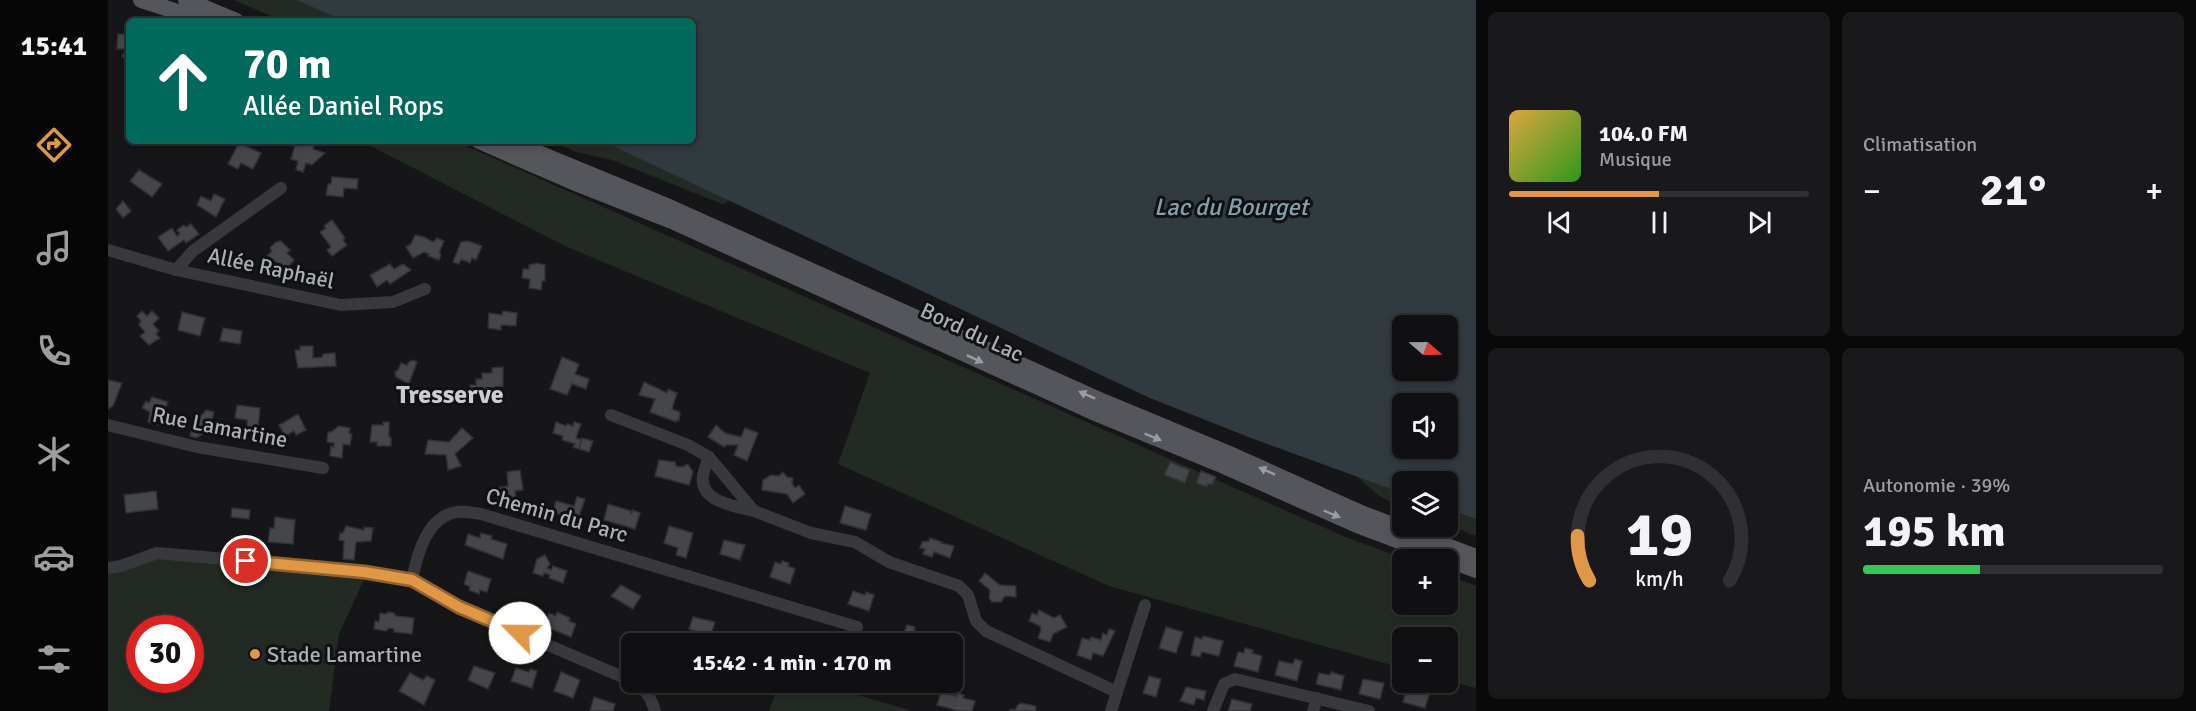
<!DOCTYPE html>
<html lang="fr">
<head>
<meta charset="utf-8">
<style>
	:root { --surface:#101012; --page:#19191b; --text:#f1f3f6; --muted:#9c9d9f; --line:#303032; --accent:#e09846 }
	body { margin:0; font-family:Signika,sans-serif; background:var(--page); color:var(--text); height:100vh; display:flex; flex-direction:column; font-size:22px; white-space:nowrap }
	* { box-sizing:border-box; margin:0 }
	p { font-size:20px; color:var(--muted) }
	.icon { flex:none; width:33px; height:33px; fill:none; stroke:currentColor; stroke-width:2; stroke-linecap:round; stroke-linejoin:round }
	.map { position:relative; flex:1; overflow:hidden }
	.details { display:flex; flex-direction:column; gap:12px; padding:12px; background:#09090a; width:720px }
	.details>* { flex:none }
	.guide { position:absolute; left:18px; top:18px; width:570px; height:126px; border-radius:9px; box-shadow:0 3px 9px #0003,0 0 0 2px var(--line); background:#00695c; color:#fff; overflow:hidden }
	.needle { width:39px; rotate:110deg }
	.tools { position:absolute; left:1284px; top:315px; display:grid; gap:12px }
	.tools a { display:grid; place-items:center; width:66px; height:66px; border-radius:9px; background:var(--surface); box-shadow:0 3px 9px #0003,0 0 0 2px var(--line); font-size:30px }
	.speed { position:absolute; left:18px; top:615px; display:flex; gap:12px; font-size:30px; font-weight:700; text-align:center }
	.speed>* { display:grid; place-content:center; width:78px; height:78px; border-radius:50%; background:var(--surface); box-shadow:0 3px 9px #0003,0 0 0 2px var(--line); line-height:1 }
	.speed .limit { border:9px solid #d22; background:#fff; color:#111 }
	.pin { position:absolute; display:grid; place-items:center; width:51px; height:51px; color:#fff; margin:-26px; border:3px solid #fff; border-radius:50%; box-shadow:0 2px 6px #0007 }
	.me { position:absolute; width:66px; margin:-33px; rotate:293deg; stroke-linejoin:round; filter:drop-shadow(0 0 4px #0008) }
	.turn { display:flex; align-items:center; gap:21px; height:126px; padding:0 18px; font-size:27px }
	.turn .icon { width:78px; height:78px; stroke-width:2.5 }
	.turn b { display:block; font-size:42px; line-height:51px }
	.big { font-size:45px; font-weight:800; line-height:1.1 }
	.details .widget { flex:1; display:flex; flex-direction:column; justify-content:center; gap:9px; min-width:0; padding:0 21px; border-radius:9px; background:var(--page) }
	.details .dial { align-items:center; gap:0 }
	.dial svg { height:156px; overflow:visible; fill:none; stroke:var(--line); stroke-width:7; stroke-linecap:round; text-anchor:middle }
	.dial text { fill:var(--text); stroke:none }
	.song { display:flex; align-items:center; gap:18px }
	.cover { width:72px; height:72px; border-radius:9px; background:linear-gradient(135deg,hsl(40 70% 55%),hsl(110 70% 35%)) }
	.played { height:6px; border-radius:3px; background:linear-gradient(90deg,var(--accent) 50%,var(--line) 50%) }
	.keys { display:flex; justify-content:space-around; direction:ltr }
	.heat { display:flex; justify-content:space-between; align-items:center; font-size:33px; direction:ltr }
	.charge { height:9px; border-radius:4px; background:linear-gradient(90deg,#34c759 39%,var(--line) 0) }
	.details .tiles { flex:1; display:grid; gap:12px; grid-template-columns:repeat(2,1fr) }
	.trip { position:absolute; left:513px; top:633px; width:342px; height:60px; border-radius:9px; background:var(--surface); box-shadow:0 3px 9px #0003,0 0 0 2px var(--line); font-weight:800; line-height:60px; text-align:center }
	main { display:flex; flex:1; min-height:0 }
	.tab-bar { display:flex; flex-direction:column; width:108px; justify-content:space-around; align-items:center; background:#060607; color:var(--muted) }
	.tab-bar .icon { width:42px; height:42px }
	.tab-bar .selected { color:var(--accent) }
	.tab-bar b { font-size:27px; color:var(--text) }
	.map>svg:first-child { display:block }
</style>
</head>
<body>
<main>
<nav class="tab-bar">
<b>15:41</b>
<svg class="icon selected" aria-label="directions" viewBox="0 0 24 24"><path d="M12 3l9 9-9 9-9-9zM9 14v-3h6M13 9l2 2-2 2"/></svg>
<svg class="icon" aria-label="music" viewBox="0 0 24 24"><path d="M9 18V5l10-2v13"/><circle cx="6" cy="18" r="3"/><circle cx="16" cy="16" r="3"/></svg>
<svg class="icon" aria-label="phone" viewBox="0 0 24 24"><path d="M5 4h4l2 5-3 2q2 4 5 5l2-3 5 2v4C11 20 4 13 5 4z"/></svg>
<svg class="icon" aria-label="climate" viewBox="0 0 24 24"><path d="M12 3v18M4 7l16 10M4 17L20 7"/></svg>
<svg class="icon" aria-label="car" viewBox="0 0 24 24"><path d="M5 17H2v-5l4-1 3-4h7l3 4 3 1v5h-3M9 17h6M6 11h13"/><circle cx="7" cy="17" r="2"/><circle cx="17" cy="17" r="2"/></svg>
<svg class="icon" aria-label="filters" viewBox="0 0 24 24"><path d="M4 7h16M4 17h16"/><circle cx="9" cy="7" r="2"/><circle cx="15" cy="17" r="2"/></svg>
</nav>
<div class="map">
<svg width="1368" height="711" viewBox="0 0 1368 711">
	<rect width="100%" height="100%" fill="#161618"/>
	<!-- green -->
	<g fill="#232a23" fill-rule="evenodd">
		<polygon points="126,0 349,0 369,21 174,21"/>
		<polygon points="253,141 347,141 1235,536 1297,559 1294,560 1294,604 1340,604 1340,575 1368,586 1368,688 1340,681 1340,638 1294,638 1294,668 1001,586 730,464 762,373 459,247"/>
		<polygon points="443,141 532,141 631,188 617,204 614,204 504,160 468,152"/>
		<polygon points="1243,450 1368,489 1368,536 1340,525 1340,482 1294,482 1294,508 1270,495 1234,463"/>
		<path d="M54 557 258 575 231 634 221 711H0V572ZM32 628H82V680H32Z"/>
		<polygon points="671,682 708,683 805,711 661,711"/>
	</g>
	<!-- water -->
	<path fill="#303a3f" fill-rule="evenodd" d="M189 0H1368V519L1340 509V482H1294V493L1143 438 1042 398 494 141H585V21H235ZM1294 326H1340V370H1294ZM1294 404H1340V448H1294Z"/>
	<!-- building -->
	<g fill="#45464a" stroke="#303133" stroke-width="1.5">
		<polygon points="20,25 21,58 18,60 14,56 19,49 9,49 10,34 18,34"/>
		<polygon points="193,142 206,145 205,149 217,153 204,165 198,163 195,172 188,170 190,161 183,159 187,145 192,146"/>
		<polygon points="131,143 153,153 145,169 133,163 130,169 120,164"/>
		<polygon points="31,170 54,184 44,197 22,181"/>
		<polygon points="224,177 250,179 249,189 236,188 235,197 218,195 220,184 223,184"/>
		<polygon points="106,194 117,199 108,217 89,205 93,196 103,201"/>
		<polygon points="15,201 23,211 15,218 8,209"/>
		<polygon points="224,220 237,238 235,240 239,245 224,256 219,250 223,247 212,232 218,228 216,226"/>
		<polygon points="83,224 91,234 78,243 76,240 60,251 50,237 64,228 69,236 72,234 69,230 76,225 78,227"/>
		<polygon points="307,235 316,237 325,242 329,238 336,241 331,253 333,254 331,260 320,256 321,254 316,252 305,258 298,247 303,244"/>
		<polygon points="173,241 182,250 179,253 186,260 176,272 168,262 159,256 164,251 162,248 168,242"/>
		<polygon points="360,241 374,246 368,260 364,258 362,263 353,259 351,264 345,262 353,242"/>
		<polygon points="429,263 437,265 437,281 434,281 433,290 421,288 422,279 414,278 415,269 421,269 421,265"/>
		<polygon points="282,264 286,269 295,264 303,270 282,284 279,280 269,287 262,275"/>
		<polygon points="34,311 39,316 44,311 51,318 45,324 51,331 48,334 52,338 41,345 32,336 37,332 31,325 33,321 29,316"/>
		<polygon points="395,311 409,313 408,326 393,325 393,330 380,328 381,313 394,315"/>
		<polygon points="74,312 97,318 92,336 70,330"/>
		<polygon points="115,328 134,331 132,344 112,341"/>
		<polygon points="192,346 205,346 205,358 214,357 215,354 227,353 228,366 190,368 187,350 192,350"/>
		<polygon points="454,357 471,364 467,374 481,379 478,389 464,384 459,395 442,389"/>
		<polygon points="305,360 309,362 301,384 288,377 287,372 290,370 293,363 299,365 301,362"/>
		<polygon points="395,367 395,386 387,387 387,394 362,395 362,385 368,385 368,379 374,379 374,373 384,373 384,368"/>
		<polygon points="0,380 14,383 5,406 0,409"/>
		<polygon points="536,382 559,393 560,389 569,393 564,409 572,412 571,421 568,420 568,422 542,412 547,399 531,395"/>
		<polygon points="44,397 60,402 50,425 40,422 42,412 34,408 38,401 41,403"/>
		<polygon points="129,405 152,408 150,429 139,428 139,420 127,418"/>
		<polygon points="98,410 106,412 101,431 88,438 82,436 88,414 94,415"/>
		<polygon points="190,414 198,430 188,435 186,431 177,436 171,425"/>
		<polygon points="275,422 281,422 281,437 283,437 283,446 269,446 269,442 262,442 264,425 275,425"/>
		<polygon points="448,422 458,426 459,424 465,426 466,422 473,424 468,438 474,440 471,449 465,447 467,444 454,440 455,436 445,433"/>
		<polygon points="608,425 617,433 633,437 637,428 650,433 639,461 626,455 630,445 618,445 616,447 600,437"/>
		<polygon points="231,426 242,428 241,433 244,434 242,445 235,444 234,458 222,456 223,446 226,447 226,443 219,442 220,432 223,432"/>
		<polygon points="354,428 365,438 347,454 353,466 340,470 338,455 317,454 320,440 341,442"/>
		<polygon points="474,438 485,441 481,452 471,449"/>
		<polygon points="551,460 567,462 568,466 574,467 580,464 585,472 581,485 547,476"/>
		<polygon points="1062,462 1082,470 1077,483 1056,475"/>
		<polygon points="412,470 415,490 407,491 408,497 388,499 387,488 400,486 399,472"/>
		<polygon points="1093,471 1108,477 1104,485 1100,484 1099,487 1088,483"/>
		<polygon points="675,472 679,477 685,478 684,483 687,488 691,485 697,494 685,503 679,494 654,490 655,480 663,475 671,476"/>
		<polygon points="48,491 50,509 18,513 16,495"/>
		<polygon points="469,497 477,499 469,522 445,512 448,501 466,506"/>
		<polygon points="500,504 523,511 523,514 525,510 532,513 527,529 496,520"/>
		<polygon points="737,506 763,514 758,530 732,523"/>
		<polygon points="124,508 142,510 141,519 123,517"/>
		<polygon points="167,517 187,520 185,544 160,542 162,528 166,528"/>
		<polygon points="238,526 256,530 256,527 265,528 263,541 248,542 246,560 235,559 236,541 231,540 232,533 235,533"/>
		<polygon points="561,526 585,533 578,558 568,555 570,548 556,543"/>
		<polygon points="373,533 384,536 383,539 399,544 395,559 357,545 360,534 372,538"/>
		<polygon points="822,538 834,542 833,543 846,546 842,558 826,552 824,557 815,554 817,549 812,548 814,542 821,541"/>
		<polygon points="616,540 637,545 632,560 612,554"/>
		<polygon points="437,555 442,564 439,568 443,570 445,566 459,571 455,583 441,578 442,575 436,573 435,576 425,573 429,559"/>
		<polygon points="674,561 681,563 680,566 687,569 682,584 662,577 667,562 673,564"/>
		<polygon points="360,571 383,579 379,592 372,590 371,594 361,590 362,587 356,584"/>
		<polygon points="877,573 892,585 908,586 908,597 897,596 893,602 884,602 881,598 882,590 871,581"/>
		<polygon points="513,585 533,596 525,609 503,596"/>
		<polygon points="745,591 757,595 758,592 766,595 761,611 740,604"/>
		<polygon points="931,610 946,618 952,615 959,627 945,634 942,642 930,638 933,630 932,626 921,621 924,613 929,615"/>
		<polygon points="280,612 286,613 288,616 306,618 304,634 286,632 286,629 281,628 278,631 266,629 267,621 271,622 272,613 278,614"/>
		<polygon points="449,612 462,618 461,621 468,624 463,637 436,626 441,613 448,616"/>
		<polygon points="585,617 607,622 602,637 581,629"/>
		<polygon points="799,625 807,627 806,630 813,634 809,644 792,644"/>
		<polygon points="1058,627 1075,632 1068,653 1051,648"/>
		<polygon points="1001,629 1007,631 995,656 985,653 983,660 969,655 974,638 982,640 983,637 993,640 995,633 999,635"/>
		<polygon points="1095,636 1115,641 1111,656 1094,652 1092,657 1083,655 1087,637 1094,639"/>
		<polygon points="1137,648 1145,650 1144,653 1154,656 1150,672 1126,666 1130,652 1136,653"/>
		<polygon points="1187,659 1194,661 1189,681 1167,675 1171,661 1185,664"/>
		<polygon points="366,666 387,673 380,689 360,680"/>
		<polygon points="408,668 421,672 422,669 429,671 424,688 403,681"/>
		<polygon points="453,672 472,680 465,698 446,691"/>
		<polygon points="1223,672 1236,676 1233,690 1208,684 1211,673 1222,675"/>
		<polygon points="302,673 315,680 319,676 327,680 316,705 291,691"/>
		<polygon points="1041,676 1053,679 1048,697 1035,693"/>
		<polygon points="1255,679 1276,683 1272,699 1251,694"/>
		<polygon points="595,682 623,682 621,694 593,690"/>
		<polygon points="1078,687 1098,691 1096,700 1088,698 1086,705 1072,701"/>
		<polygon points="1299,688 1322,692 1317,708 1295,702"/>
		<polygon points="833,692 848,696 849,693 856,695 855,698 867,701 864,711 851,711 829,705"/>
		<polygon points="486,697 507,704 505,711 482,711"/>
		<polygon points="1124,699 1144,704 1142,711 1120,711"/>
		<polygon points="913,703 928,706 927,711 902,711 903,709 907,710 909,706"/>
	</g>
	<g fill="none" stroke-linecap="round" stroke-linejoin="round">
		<!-- minor -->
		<g stroke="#37393c" stroke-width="12">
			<polyline points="0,250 68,270 233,305 285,302 317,289"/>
			<polyline points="68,270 85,251 173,188"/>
			<polyline points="503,415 580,445 601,457 646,511 703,533 747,542 781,562 851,586 860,595 868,621 878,631 1009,692"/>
			<polyline points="0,425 89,447 215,468"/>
			<path d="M601 457C599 463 596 469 595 476 591 502 627 506 646 511"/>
			<polyline points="0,568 13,566 49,553 256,571 304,580"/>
			<path d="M524 681 351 607 304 580C309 555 319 516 349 512 357 511 365 513 373 514L749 627"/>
			<path d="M527 682C539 691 543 698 547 711"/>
			<polyline points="1003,711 1037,605"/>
			<polyline points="1105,711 1116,684 1127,679 1261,711"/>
			<polyline points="1205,711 1209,698"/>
		</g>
		<!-- major -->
		<g stroke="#54565b" stroke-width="16">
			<polyline points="33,0 97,21"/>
			<polyline points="78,0 128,21"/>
			<polyline points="371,141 465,182 564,221 985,412 1109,463 1249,525 1368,570"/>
			<polyline points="401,141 561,207 996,402 1126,456 1253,513 1368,557"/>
		</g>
	</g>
	<!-- one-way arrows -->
	<defs><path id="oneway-solid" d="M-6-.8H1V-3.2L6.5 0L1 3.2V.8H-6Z" transform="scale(1.5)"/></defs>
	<g fill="#989da4">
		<use href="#oneway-solid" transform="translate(867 359) rotate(25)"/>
		<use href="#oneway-solid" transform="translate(979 395) rotate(-156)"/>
		<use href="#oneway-solid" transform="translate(1045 437) rotate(22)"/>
		<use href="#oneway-solid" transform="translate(1159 471) rotate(-156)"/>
		<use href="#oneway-solid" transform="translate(1224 514) rotate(23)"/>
	</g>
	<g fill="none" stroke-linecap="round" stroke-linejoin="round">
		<!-- route casing -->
		<g stroke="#92632e" stroke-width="15">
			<polyline id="route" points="138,561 256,572 304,580 351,607 412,633"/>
		</g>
		<!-- route -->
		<use href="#route" stroke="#e09846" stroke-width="10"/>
	</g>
	<!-- markers -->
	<circle fill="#e09846" stroke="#111113" stroke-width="2" cx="147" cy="654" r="6"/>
	<g text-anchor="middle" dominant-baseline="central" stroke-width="6" stroke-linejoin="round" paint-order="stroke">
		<!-- street labels -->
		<g font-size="22" fill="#a9afb6" stroke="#111113">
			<text transform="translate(163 268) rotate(12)">Allée Raphaël</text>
			<text transform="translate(864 332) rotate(25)">Bord du Lac</text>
			<text transform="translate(112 427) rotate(11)">Rue Lamartine</text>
			<text transform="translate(449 515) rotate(16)">Chemin du Parc</text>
		</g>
		<!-- poi labels -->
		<g font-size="22" fill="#a9afb6" stroke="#111113" text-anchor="start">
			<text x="159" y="654">Stade Lamartine</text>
		</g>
		<!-- water labels -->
		<g font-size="24" font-style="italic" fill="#84a0ae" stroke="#111113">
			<text x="1123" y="207">Lac du Bourget</text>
		</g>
		<!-- quarter labels -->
		<g font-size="26" font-weight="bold" fill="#cacdd3" stroke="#111113">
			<text x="342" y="395">Tresserve</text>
		</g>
	</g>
</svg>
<div class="tools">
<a><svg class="needle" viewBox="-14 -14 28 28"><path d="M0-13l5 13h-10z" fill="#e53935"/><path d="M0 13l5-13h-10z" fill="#9c9d9f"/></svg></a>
<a><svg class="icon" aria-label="sound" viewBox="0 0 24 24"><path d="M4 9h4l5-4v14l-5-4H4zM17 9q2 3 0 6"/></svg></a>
<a><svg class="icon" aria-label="layers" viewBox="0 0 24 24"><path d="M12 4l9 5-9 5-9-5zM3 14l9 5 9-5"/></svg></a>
<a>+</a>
<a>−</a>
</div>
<div class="speed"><div class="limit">30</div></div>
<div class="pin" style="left:138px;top:561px;background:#d93025"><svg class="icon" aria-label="arrive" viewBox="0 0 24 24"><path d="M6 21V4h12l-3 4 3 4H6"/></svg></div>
<svg class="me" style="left:412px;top:633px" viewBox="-20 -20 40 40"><circle r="19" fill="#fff"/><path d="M0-13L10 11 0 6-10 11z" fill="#e09846"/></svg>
<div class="trip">15:42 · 1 min · 170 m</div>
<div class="guide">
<div class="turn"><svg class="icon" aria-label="ahead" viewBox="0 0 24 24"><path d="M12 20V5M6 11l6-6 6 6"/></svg><div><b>70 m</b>Allée Daniel Rops</div></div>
</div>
</div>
<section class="details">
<div class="tiles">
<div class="widget">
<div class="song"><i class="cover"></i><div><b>104.0 FM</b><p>Musique</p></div></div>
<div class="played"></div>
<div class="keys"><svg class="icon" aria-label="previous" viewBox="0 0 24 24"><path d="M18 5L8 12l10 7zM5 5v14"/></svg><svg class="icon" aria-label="pause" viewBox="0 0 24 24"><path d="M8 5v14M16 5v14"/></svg><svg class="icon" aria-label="next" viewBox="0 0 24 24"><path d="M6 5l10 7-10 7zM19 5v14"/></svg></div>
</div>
<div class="widget"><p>Climatisation</p>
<div class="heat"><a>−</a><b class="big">21°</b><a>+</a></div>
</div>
<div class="widget dial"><svg viewBox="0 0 100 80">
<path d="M14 69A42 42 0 1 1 86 69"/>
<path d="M14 69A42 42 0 0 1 8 46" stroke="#e09846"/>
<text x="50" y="56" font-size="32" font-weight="700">19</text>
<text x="50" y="72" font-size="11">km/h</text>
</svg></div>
<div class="widget"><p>Autonomie · 39%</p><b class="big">195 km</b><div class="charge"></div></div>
</div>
</section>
</main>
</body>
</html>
